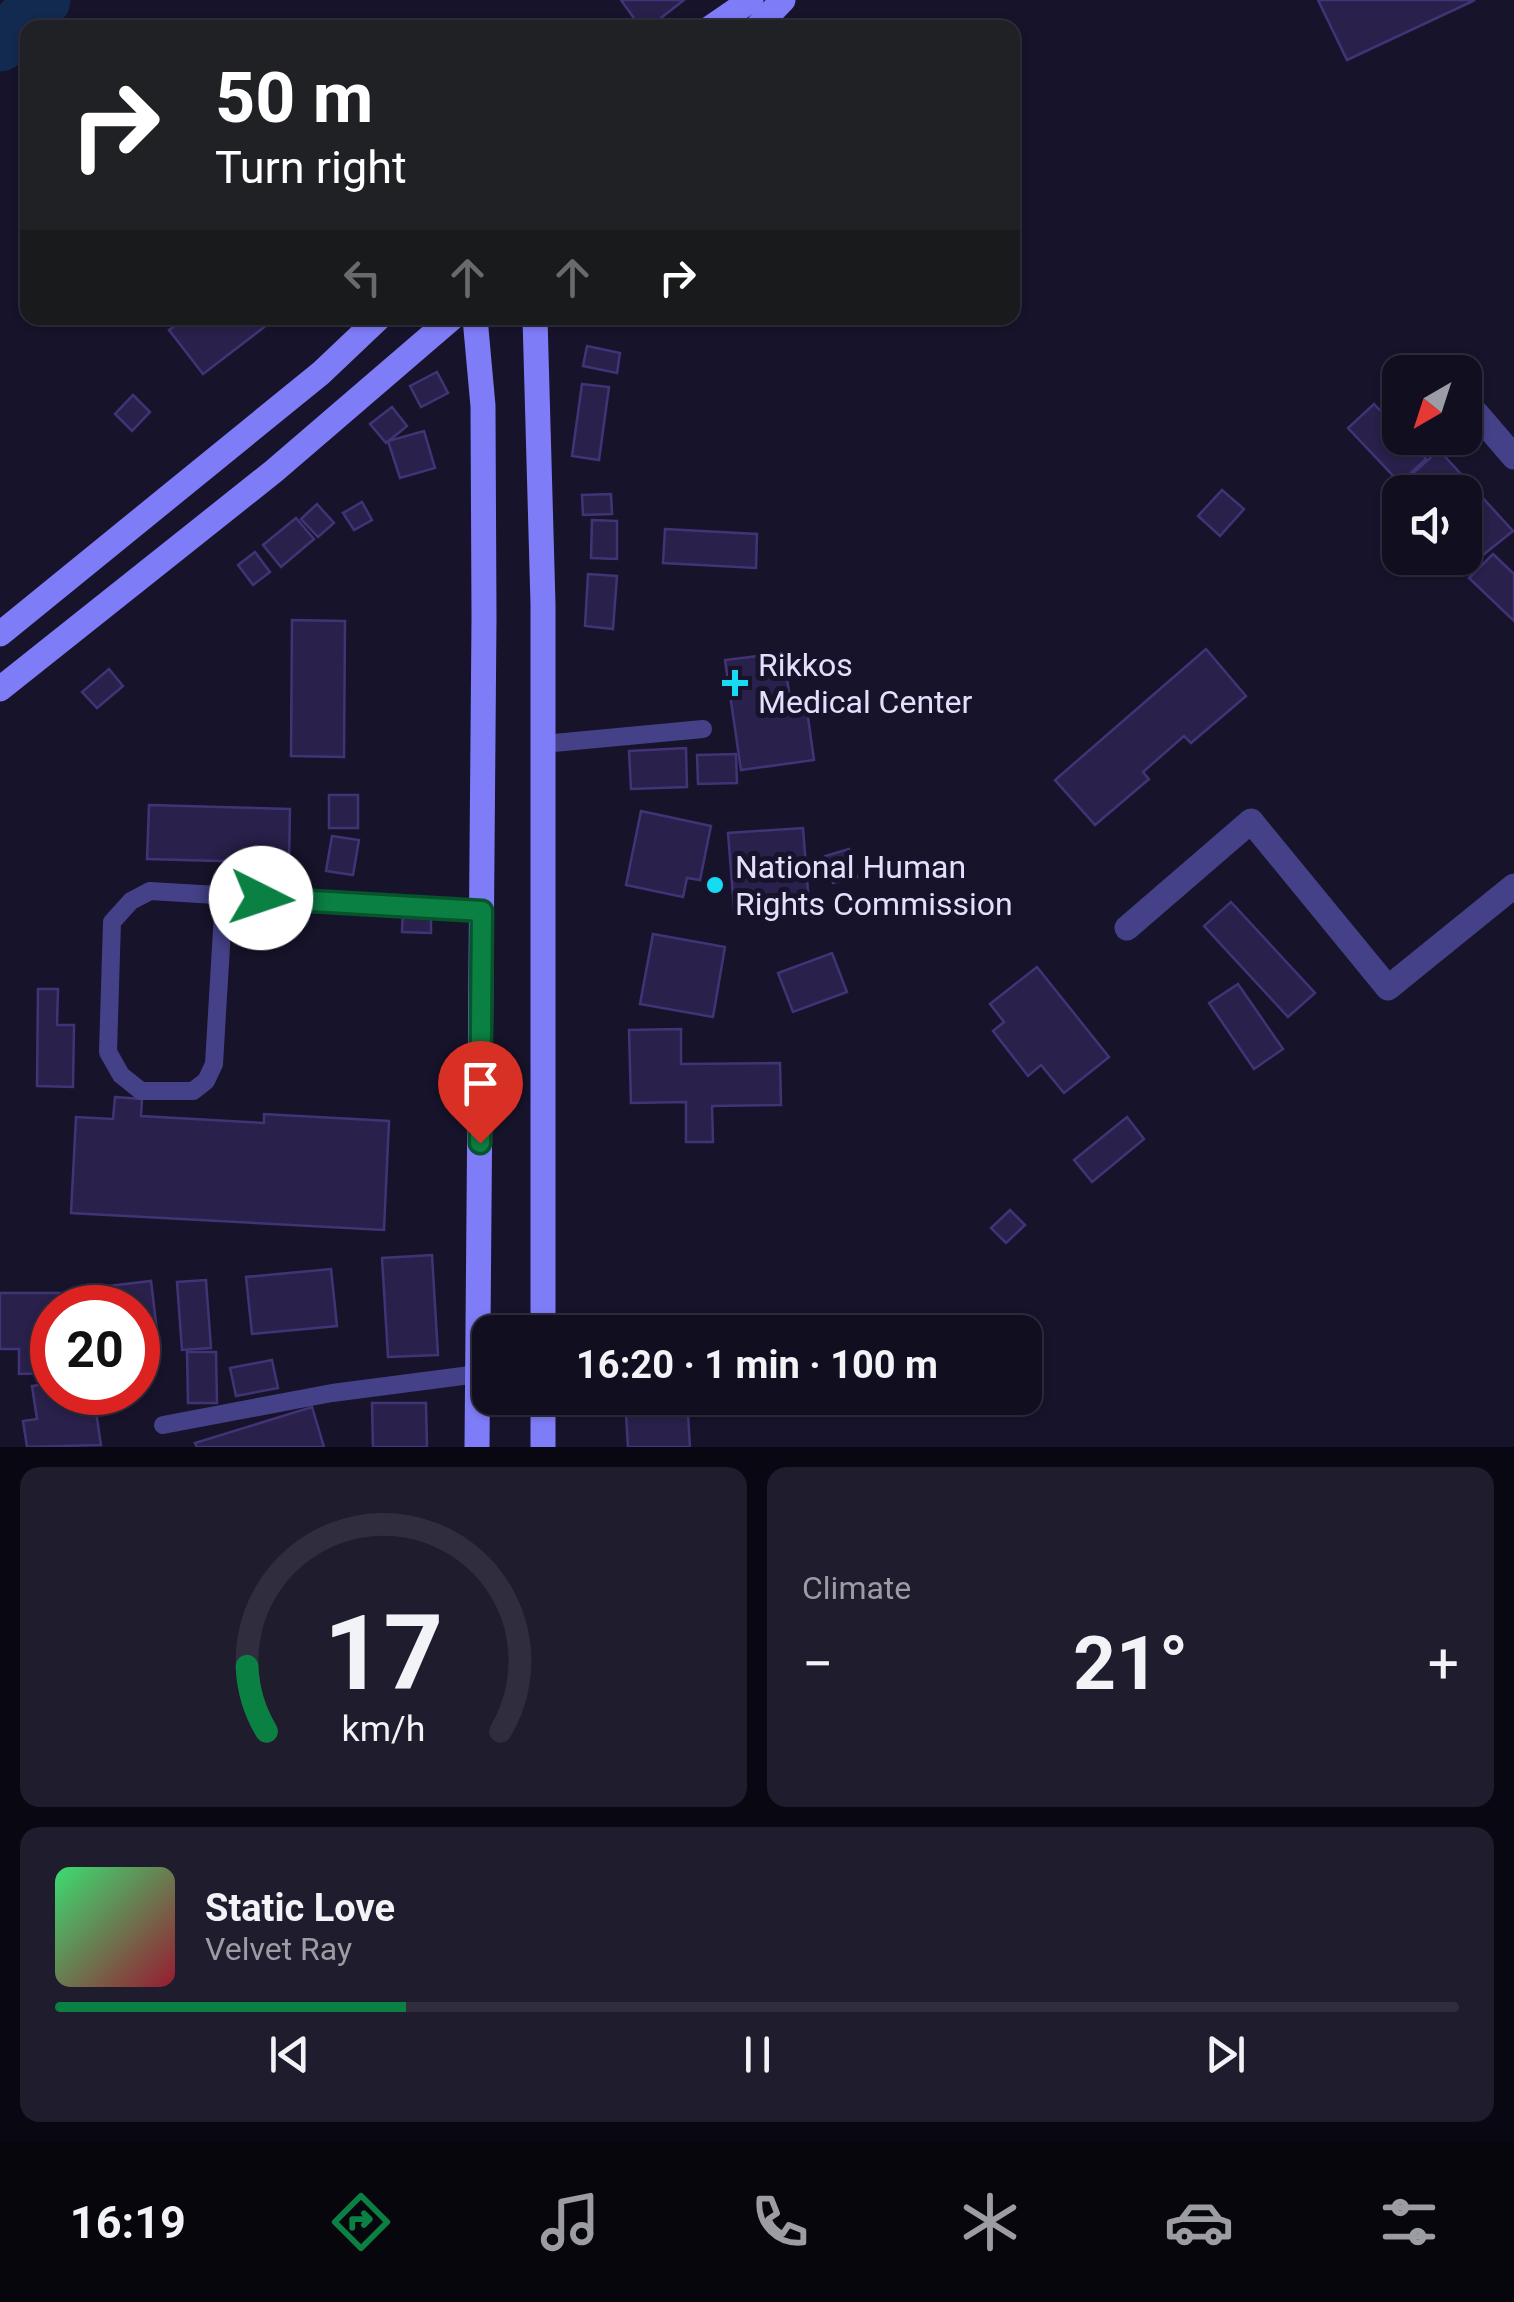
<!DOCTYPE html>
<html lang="en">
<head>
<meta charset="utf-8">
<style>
	:root { --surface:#110e20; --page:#1e1c2d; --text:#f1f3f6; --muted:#9c9ca5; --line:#302e3e; --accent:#0b8043 }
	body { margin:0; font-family:Roboto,sans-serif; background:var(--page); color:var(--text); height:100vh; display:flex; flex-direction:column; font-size:38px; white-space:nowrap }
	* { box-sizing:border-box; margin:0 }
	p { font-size:32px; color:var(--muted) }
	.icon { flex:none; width:55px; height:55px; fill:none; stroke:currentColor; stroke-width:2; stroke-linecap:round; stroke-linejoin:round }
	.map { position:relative; height:1447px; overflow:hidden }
	.sheet { display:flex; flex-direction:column; gap:20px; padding:20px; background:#090812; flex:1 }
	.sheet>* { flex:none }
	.banner { position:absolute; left:20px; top:20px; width:1000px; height:305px; border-radius:20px; box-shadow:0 2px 8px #0004,0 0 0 2px var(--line); background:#202124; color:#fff; overflow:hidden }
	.needle { width:65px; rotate:219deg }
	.tools { position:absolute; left:1382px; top:355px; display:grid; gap:20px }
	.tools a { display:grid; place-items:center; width:100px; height:100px; border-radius:20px; background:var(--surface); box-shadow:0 2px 8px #0004,0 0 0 2px var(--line); font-size:50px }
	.speed { position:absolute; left:30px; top:1285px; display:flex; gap:20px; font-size:50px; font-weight:700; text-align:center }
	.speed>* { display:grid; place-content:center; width:130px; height:130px; border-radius:50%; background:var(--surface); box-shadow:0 2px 8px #0004,0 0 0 2px var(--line); line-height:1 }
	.speed .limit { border:15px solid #d22; background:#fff; color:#111 }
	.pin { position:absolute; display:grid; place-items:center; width:85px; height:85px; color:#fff; margin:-102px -42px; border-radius:50% 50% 50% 0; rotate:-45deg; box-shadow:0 0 10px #0007 }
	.pin .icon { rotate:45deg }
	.me { position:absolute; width:110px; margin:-55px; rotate:94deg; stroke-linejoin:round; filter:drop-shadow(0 0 8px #0008) }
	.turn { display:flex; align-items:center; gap:35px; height:210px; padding:0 30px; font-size:45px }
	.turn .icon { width:130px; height:130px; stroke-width:2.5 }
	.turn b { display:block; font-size:70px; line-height:85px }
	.lanes { display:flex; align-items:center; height:95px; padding:0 30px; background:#0003; justify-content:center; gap:50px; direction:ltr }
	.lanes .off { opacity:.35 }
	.big { font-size:75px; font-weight:700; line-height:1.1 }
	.sheet .widget { flex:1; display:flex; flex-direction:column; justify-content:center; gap:15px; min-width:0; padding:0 35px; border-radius:20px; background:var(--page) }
	.sheet .dial { align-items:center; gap:0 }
	.dial svg { height:260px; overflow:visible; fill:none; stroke:var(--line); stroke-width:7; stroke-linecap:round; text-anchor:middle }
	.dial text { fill:var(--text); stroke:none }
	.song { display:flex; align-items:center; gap:30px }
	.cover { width:120px; height:120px; border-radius:15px; background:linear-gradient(135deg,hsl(140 70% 55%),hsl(350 70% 35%)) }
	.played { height:10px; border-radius:5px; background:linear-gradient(90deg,var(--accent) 25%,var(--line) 25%) }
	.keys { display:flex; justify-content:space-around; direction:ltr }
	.heat { display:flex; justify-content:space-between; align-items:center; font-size:55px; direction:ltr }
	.sheet .tiles { flex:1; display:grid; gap:20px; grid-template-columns:1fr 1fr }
	.widget:last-child { grid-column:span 2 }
	.trip { position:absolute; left:472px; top:1315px; width:570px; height:100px; border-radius:20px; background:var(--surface); box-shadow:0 2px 8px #0004,0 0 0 2px var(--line); font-weight:700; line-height:100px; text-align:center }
	.tab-bar { display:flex; height:160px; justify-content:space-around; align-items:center; background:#07060d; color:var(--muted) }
	.tab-bar .icon { width:70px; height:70px }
	.tab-bar .on { color:var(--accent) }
	.tab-bar b { font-size:45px; color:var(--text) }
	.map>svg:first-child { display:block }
</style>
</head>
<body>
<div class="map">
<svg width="1514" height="1447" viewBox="0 0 1514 1447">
	<rect width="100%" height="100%" fill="#17132b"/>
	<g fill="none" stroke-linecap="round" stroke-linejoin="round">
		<!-- river -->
		<polyline stroke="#132a50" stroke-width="55" points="0,44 43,0"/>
	</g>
	<!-- building -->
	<g fill="#29204b" stroke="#413476" stroke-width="2.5">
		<polygon points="621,0 684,0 648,28 641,28"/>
		<polygon points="1318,0 1475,0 1347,60"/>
		<polygon points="186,318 276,318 203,374 169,330"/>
		<polygon points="587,346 620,353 617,373 583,366"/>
		<polygon points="437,372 448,393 421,407 410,386"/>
		<polygon points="582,384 609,387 599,460 572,456"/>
		<polygon points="133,395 150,412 132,431 115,414"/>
		<polygon points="1374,404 1400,431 1400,438 1406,438 1426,459 1400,483 1348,428"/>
		<polygon points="392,407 407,426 386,443 370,424"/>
		<polygon points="424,431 435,468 400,478 388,441"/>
		<polygon points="1439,450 1513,531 1483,555 1465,534 1465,492 1429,492 1412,474"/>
		<polygon points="1222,490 1244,509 1220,536 1198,516"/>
		<polygon points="611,494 612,514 583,515 582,495"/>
		<polygon points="362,502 372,520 354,530 343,513"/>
		<polygon points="317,504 334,523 318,537 301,519"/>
		<polygon points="296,518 314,539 281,567 263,545"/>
		<polygon points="592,520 617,521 617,559 591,558"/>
		<polygon points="665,529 757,534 756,568 663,563"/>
		<polygon points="255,552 270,572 253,585 238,565"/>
		<polygon points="1493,554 1514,574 1514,621 1469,578"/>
		<polygon points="588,574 617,576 613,629 585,626"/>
		<polygon points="292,620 345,621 344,757 291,756"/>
		<polygon points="1206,649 1246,696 1191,743 1184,736 1143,772 1149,779 1095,825 1055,780"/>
		<polygon points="783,653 790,698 805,696 814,760 741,770 725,660"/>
		<polygon points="109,669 123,686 97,708 82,692"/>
		<polygon points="686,748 687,787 631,789 629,751"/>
		<polygon points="736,754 737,783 698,784 697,755"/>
		<rect x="329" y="795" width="29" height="33"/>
		<polygon points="149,805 290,809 289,863 147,859"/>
		<polygon points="641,811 711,826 700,880 687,878 683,897 626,885"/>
		<polygon points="803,828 809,904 734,909 728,833"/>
		<polygon points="332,836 359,840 353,875 326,871"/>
		<polygon points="849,849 857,877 833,883 825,856"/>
		<polygon points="1231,902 1315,993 1288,1017 1204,926"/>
		<polygon points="403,910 431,911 431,933 402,932"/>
		<polygon points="653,934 725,947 713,1017 640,1004"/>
		<polygon points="832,953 847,992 793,1012 778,973"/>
		<polygon points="1037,967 1109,1057 1064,1093 1041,1065 1028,1076 993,1031 1004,1022 990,1004"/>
		<polygon points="1238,984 1283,1049 1254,1069 1209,1003"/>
		<polygon points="38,989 58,989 57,1025 74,1025 73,1087 37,1086"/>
		<polygon points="681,1029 681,1064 780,1063 781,1105 712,1106 713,1142 686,1142 686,1102 631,1103 629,1030"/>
		<polygon points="115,1097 142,1099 141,1116 264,1123 264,1114 389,1121 384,1230 71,1213 76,1117 113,1119"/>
		<polygon points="1127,1117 1144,1139 1092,1182 1074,1160"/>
		<polygon points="1010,1210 1025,1225 1006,1243 991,1228"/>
		<polygon points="432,1255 438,1355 388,1357 382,1258"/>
		<polygon points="331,1269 337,1326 252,1334 246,1277"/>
		<polygon points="206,1280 211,1348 182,1350 177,1282"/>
		<polygon points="151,1281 160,1356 138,1358 138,1308 86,1308 83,1289"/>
		<polygon points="0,1293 68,1293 68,1308 52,1308 52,1373 19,1374 19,1349 0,1349"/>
		<polygon points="187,1352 216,1352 217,1403 188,1403"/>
		<polygon points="272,1360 278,1388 236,1396 230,1368"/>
		<polygon points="52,1383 52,1392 93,1392 101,1445 27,1447 23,1421 37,1419 32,1386"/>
		<polygon points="625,1398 687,1398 690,1447 628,1447"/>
		<polygon points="372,1403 426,1403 427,1447 373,1447"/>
		<polygon points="312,1407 324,1447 197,1447 195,1443"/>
	</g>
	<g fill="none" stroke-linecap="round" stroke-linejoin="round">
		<!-- lane -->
		<g stroke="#444188" stroke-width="18">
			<polyline points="543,744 703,729"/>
			<polyline points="224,896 214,1064 206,1081 193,1091 141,1091 121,1075 108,1052 112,922 131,901 150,891 482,911"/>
			<polyline points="163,1425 332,1393 478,1374"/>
		</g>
		<!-- street -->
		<g stroke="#444188" stroke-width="25">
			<polyline points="1435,366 1441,372"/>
			<polyline points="1465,400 1514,457"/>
			<polyline points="1127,928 1251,821 1388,988 1514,886"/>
		</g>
		<!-- secondary -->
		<g stroke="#7f7cf8" stroke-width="25">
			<polyline points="710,28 751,0"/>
			<polyline points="756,28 783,0"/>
			<polyline points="475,318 483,406 484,618 477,1447"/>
			<polyline points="535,318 543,604 543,1332"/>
			<polyline points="0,634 321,373 379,318"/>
			<polyline points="0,689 274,471 452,318"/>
			<polyline points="543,1398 543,1447"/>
		</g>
	</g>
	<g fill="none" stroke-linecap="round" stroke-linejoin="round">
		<!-- route casing -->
		<g stroke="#07532c" stroke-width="25">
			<polyline id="route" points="261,898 482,911 480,1143"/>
		</g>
		<!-- route -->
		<use href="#route" stroke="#0b8043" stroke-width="18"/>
	</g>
	<!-- markers -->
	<g fill="#16dbf2" stroke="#17132b" stroke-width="4">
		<path d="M730 668h10v10h10v10h-10v10h-10v-10h-10v-10h10z"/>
		<circle cx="715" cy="885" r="10"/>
	</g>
	<g text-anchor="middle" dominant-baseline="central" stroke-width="10" stroke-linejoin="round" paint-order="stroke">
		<!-- poi labels -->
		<g font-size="32" fill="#e3dffd" stroke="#17132b" text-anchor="start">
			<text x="758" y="665">Rikkos<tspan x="758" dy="37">Medical Center</tspan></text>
			<text x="735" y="867">National Human<tspan x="735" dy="37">Rights Commission</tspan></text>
		</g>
	</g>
</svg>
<div class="tools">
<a><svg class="needle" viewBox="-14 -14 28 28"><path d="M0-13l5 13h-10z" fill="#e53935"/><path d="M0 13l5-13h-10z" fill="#9c9ca5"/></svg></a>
<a><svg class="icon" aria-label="sound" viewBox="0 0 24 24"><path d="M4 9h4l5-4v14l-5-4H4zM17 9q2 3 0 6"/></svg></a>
</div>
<div class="speed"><div class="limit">20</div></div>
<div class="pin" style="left:480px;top:1143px;background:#d93025"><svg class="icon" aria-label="arrive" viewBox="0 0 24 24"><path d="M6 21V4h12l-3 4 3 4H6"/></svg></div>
<svg class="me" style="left:261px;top:898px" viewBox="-20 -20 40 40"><circle r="19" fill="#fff"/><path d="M0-13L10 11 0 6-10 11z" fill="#0b8043"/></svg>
<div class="trip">16:20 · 1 min · 100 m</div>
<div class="banner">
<div class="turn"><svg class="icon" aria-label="right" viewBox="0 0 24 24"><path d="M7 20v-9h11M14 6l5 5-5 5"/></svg><div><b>50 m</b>Turn right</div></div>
<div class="lanes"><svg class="icon off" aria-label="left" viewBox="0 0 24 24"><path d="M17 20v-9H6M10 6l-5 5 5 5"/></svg><svg class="icon off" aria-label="ahead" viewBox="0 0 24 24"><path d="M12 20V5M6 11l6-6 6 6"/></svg><svg class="icon off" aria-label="ahead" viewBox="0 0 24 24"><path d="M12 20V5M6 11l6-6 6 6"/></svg><svg class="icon" aria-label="right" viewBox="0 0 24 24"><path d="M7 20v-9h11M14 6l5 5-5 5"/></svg></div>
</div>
</div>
<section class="sheet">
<div class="tiles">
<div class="widget dial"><svg viewBox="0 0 100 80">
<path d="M14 69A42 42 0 1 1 86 69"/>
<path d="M14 69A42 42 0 0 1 8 49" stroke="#0b8043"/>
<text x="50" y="56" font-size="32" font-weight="700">17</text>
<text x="50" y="72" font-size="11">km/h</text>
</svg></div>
<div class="widget"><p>Climate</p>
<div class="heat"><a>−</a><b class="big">21°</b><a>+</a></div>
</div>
<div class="widget">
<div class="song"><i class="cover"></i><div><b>Static Love</b><p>Velvet Ray</p></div></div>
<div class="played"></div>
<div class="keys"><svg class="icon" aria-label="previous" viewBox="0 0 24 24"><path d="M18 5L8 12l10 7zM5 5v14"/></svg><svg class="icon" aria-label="pause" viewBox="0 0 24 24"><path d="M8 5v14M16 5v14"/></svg><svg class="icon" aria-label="next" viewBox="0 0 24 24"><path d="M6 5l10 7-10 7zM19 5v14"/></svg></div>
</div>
</div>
</section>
<nav class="tab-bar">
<b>16:19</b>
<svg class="icon on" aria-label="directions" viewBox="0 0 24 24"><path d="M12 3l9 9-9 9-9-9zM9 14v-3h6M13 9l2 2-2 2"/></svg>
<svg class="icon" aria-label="music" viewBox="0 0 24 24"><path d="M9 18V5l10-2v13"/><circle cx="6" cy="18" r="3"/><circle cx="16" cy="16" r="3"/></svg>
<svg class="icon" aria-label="phone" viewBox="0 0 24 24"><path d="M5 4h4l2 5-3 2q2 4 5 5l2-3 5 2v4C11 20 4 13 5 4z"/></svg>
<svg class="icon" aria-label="climate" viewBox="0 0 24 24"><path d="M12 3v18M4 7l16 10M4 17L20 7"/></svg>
<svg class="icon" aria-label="car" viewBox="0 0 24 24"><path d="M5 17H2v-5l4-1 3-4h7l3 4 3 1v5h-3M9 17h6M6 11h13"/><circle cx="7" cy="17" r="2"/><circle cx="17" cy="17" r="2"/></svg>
<svg class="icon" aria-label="filters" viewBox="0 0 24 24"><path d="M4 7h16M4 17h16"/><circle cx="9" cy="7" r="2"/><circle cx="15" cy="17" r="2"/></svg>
</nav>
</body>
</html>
